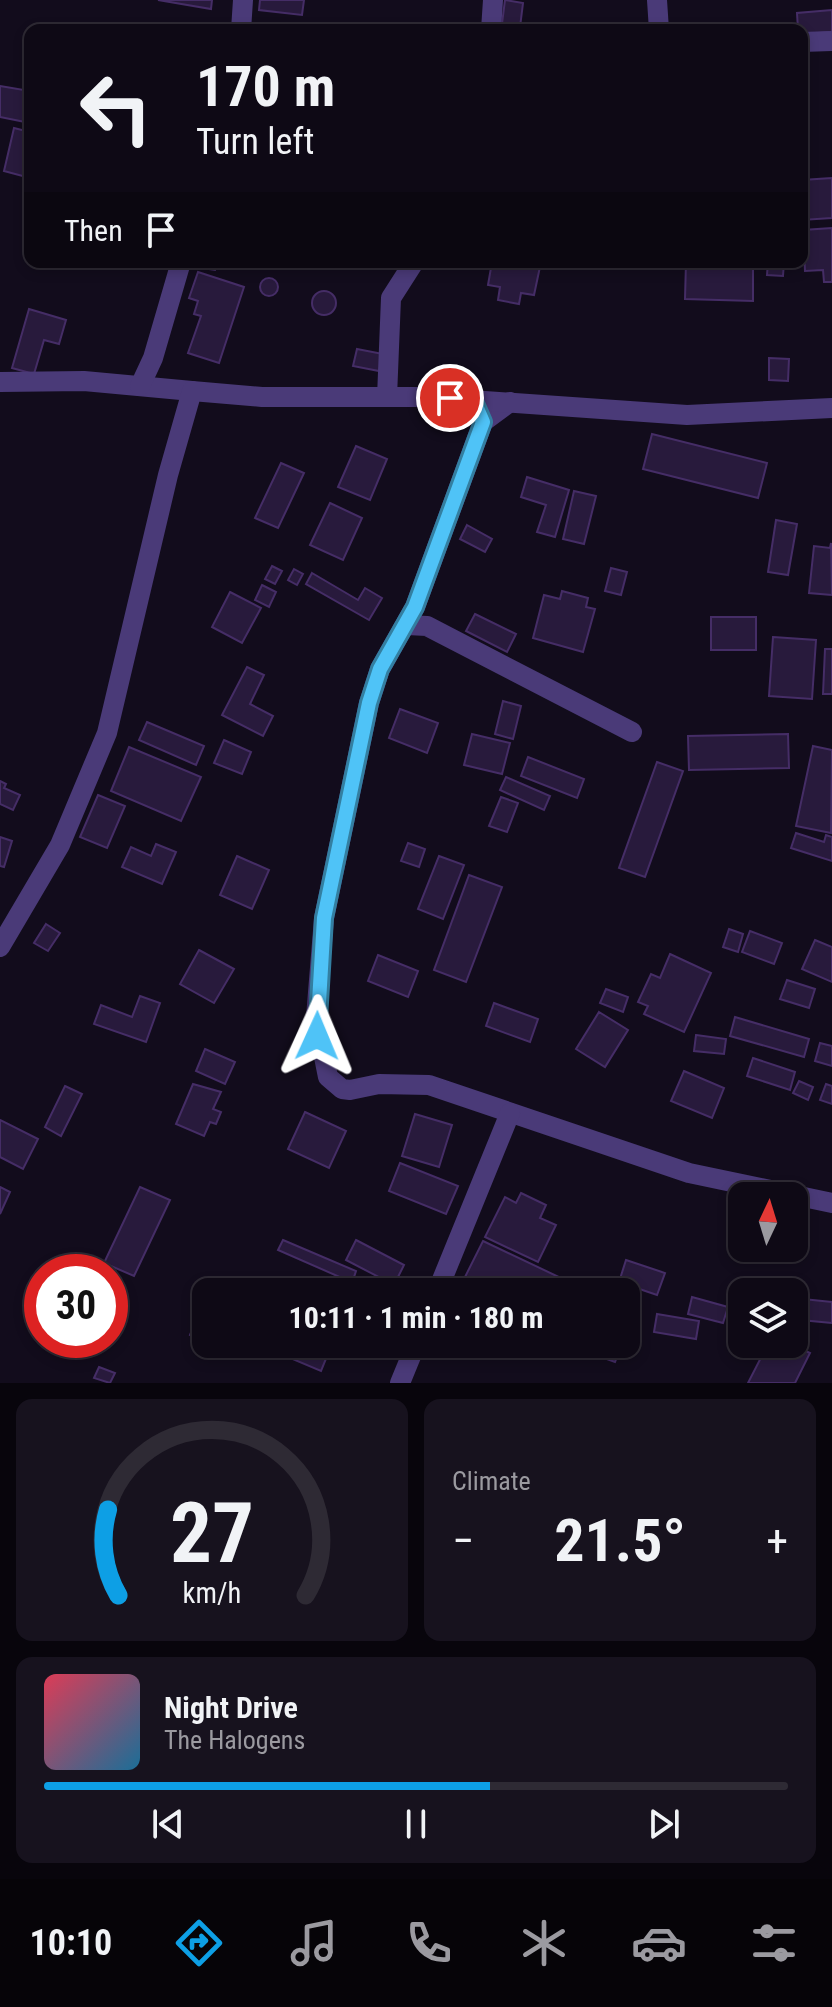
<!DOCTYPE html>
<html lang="en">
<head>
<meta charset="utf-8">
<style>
	:root { --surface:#0e0915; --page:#17121e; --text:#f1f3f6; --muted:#9b9aa0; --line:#2e2a34; --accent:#0d9fe5 }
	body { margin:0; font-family:"Roboto Condensed",sans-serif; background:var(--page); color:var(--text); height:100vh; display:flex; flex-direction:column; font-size:30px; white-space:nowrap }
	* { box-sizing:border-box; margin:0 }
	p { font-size:26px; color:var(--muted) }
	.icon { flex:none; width:44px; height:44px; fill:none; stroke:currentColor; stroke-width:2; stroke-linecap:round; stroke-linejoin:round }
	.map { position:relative; height:1383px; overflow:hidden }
	.panel { display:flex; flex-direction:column; gap:16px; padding:16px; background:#08050c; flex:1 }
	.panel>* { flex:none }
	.banner { position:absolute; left:24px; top:24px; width:784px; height:244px; border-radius:16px; box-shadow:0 4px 12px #0003,0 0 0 2px var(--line); background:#0e0915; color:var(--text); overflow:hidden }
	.needle { width:52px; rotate:4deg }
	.controls { position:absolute; left:728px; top:1182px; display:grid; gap:16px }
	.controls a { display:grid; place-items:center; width:80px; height:80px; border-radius:16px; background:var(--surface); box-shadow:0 4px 12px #0003,0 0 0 2px var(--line); font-size:40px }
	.speed { position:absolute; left:24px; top:1254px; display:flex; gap:16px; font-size:40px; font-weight:700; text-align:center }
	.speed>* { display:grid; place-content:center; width:104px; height:104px; border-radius:50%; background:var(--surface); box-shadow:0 4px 12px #0003,0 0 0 2px var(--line); line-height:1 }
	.speed .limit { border:12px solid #d22; background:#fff; color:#111 }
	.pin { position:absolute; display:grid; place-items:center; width:68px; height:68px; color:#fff; margin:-34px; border:4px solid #fff; border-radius:50%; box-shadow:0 2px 8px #0007 }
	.me { position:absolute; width:88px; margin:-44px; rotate:1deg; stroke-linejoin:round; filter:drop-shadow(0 0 6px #0008) }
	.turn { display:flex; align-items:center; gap:28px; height:168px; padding:0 40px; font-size:36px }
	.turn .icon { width:104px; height:104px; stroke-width:2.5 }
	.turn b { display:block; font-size:56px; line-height:68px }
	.then { display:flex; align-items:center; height:76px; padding:0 40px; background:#0003; gap:16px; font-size:30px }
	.big { font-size:60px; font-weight:700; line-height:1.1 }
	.panel .widget { flex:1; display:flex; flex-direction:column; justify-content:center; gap:12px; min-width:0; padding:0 28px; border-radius:16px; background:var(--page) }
	.panel .dial { align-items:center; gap:0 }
	.dial svg { height:208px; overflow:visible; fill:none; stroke:var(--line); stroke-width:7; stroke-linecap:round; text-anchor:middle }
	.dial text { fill:var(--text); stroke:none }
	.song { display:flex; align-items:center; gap:24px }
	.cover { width:96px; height:96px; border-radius:12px; background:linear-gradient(135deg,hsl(350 70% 55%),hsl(200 70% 35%)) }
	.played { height:8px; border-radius:4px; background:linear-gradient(90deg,var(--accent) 60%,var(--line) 60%) }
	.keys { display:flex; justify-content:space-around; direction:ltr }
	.heat { display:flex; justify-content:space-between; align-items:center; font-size:44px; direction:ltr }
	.panel .tiles { flex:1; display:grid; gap:16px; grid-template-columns:1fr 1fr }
	.widget:last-child { grid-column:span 2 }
	.trip { position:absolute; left:192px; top:1278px; width:448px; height:80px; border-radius:16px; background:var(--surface); box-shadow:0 4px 12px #0003,0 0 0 2px var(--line); font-weight:700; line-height:80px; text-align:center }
	.tab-bar { display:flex; height:128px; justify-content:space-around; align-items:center; background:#060408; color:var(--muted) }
	.tab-bar .icon { width:56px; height:56px }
	.tab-bar .current { color:var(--accent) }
	.tab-bar b { font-size:36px; color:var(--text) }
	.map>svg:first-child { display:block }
</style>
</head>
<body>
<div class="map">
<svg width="832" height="1383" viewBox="0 0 832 1383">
	<rect width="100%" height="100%" fill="#120c1c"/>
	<!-- building -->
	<g fill="#281a3c" stroke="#452d66" stroke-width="2">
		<polygon points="158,0 212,0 211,9"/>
		<polygon points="260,0 304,0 302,15 259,10"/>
		<polygon points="505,0 523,3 520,27 502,24"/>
		<polygon points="832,10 832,32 802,34 798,30 797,13"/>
		<polygon points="0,86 30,91 30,123 0,117"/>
		<polygon points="14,128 30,132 30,178 4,171"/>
		<polygon points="832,178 832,218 802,220 802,180"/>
		<polygon points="832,228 832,282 824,282 823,270 805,271 803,230"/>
		<polygon points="202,262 217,262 215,270 201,268"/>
		<polygon points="492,262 541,262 534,295 521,293 519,304 498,300 500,287 488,285"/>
		<polygon points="686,262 753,262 753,301 685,299"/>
		<polygon points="768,262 784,262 783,276 767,275"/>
		<polygon points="198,272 244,287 219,363 188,353 201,316 194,314 198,301 189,298"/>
		<circle cx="269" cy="287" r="9"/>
		<circle cx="324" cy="303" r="12"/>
		<polygon points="29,309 66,320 59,344 44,340 34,374 12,368"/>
		<polygon points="357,349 383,354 379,371 353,366"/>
		<polygon points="769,358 789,359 788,381 769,380"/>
		<polygon points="652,434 767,463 758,498 643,469"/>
		<polygon points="356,446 387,459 370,500 338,487"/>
		<polygon points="281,463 304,473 278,528 255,518"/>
		<polygon points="527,477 569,490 555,537 537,532 546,505 521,497"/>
		<polygon points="574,491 596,496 584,544 563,539"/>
		<polygon points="330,503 362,518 343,560 310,545"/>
		<polygon points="776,520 797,524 788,575 768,572"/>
		<polygon points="467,525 492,539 485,552 460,539"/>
		<polygon points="831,543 832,595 809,593 814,546 830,548"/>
		<polygon points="272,566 282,571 275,584 265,579"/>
		<polygon points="611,568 627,572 621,595 605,591"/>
		<polygon points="294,569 303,574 297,585 288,580"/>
		<polygon points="312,573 358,600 365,588 382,598 369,620 306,584"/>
		<polygon points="262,585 276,592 269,607 255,600"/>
		<polygon points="562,591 588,598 586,607 595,609 583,652 533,638 544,595 560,599"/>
		<polygon points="230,592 261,608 242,643 212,627"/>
		<polygon points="475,614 516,634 507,652 466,631"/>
		<rect x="711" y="617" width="45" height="33"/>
		<polygon points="773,637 816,640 812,699 769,696"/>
		<polygon points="825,649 832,649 832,694 823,694"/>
		<polygon points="247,667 264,675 250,704 273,716 263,736 222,715"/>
		<polygon points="503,701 521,706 513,739 495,734"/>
		<polygon points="400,709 438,723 427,753 389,738"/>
		<polygon points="147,722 204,746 196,765 139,740"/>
		<polygon points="472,734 510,743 502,774 464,765"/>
		<polygon points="788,734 789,768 689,770 688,736"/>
		<polygon points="224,740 251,752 242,774 214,763"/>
		<polygon points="813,746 832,750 831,833 796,826"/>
		<polygon points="129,747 201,777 181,821 111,791"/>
		<polygon points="528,757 584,779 577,798 521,776"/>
		<polygon points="657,762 683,771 645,877 619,868"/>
		<polygon points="506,777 550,796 544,810 500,790"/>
		<polygon points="0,781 6,784 4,788 20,795 13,810 0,804"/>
		<polygon points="98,795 125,806 107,848 80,837"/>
		<polygon points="501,797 518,803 507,832 489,826"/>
		<polygon points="796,833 824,842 826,835 832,837 832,861 791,848"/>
		<polygon points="0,837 12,841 4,867 0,866"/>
		<polygon points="408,843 425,849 419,867 401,861"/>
		<polygon points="156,844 176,852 162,884 122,867 131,847 151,856"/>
		<polygon points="237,856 269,870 252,909 220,895"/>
		<polygon points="439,856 464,865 443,919 418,909"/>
		<polygon points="469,875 502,887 466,982 434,970"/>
		<polygon points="46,924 60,933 48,951 34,943"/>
		<polygon points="729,929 743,934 738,952 723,947"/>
		<polygon points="750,931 782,943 774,964 742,952"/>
		<polygon points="815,940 832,947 832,982 802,969"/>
		<polygon points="199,950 234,969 214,1003 180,984"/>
		<polygon points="670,954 711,973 684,1032 644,1014 648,1006 638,1002 651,974 660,978"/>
		<polygon points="378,955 418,971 408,997 368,981"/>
		<polygon points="787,980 815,989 809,1008 780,999"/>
		<polygon points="606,989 628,997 623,1012 600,1003"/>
		<polygon points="140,996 160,1003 146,1042 94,1024 101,1005 132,1017"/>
		<polygon points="494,1003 538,1019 530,1042 486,1026"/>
		<polygon points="599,1012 628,1030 605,1067 576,1049"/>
		<polygon points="735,1017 809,1039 804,1057 730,1036"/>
		<polygon points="696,1035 726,1039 724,1054 694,1051"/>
		<polygon points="820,1043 832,1046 832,1066 815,1061"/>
		<polygon points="205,1049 235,1062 225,1084 196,1071"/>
		<polygon points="753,1058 795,1072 790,1090 747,1076"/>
		<polygon points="684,1071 724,1088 712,1118 671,1101"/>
		<polygon points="799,1081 813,1087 808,1100 793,1093"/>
		<polygon points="193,1084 221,1092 213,1109 221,1112 216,1124 210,1122 204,1136 176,1124"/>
		<polygon points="826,1084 832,1086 832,1104 820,1100"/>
		<polygon points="65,1086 82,1094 61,1136 45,1127"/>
		<polygon points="305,1112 346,1131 329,1168 288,1149"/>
		<polygon points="415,1114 452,1125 439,1167 402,1156"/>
		<polygon points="0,1120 38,1139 23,1169 0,1157"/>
		<polygon points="400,1163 458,1186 446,1214 389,1191"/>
		<polygon points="0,1187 10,1192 0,1214"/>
		<polygon points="140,1187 170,1200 134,1276 104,1263"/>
		<polygon points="521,1193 546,1205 540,1218 556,1225 538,1262 485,1237 505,1197 516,1203"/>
		<polygon points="283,1240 356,1271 349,1292 336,1292 342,1278 278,1250"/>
		<polygon points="356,1240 404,1265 394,1285 346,1260"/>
		<polygon points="483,1241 563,1279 557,1292 490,1292 464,1279"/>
		<polygon points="626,1260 665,1273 657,1295 619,1282"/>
		<polygon points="744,1280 765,1286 763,1292 742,1292 742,1315 734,1312"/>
		<polygon points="692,1297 728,1307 723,1323 688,1314"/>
		<polygon points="803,1299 832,1302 832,1323 801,1320"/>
		<polygon points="657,1314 699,1321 696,1339 654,1332"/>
		<polygon points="196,1320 206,1323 206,1341 190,1335"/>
		<polygon points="287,1344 332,1344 321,1371 283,1355"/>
		<polygon points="602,1344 622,1344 615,1362 598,1356"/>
		<polygon points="768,1344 791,1344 810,1353 795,1383 748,1383"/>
		<polygon points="99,1367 115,1373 110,1383 94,1378"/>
	</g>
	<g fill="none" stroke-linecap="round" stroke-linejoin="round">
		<!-- street -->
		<g stroke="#4a3a78" stroke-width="20">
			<polyline points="657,0 659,30"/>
			<polyline points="241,30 243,0"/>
			<polyline points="491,30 493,0"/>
			<polyline points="802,42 832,41"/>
			<polyline points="0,382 84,381 192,391"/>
			<polyline points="140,386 153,358 181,262"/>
			<polyline points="387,397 391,298 414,262"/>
			<polyline points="510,402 483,422 415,607 380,669 369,703 324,918 316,1017 328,1077 342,1089 350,1090 379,1084 429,1085 689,1173 832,1203"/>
			<polyline points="407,625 427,626 632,732"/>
			<polyline points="0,947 60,845 107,733 168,475 192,391 262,397 428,397 687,415 832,408"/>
			<polyline points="437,1292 510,1113"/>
			<polyline points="400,1383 416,1344"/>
		</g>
	</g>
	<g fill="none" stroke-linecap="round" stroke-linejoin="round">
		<!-- route casing -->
		<g stroke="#337fa1" stroke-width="20">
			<polyline id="route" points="317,1036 324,918 369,703 380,669 415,607 483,422 473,399 450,398"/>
		</g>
		<!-- route -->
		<use href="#route" stroke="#4fc3f7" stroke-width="14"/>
	</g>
</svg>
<div class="controls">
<a><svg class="needle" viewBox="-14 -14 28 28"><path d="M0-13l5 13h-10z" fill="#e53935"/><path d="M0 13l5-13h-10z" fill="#9b9aa0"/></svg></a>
<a><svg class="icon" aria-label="layers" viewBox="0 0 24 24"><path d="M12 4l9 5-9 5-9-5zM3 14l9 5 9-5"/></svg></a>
</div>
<div class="speed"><div class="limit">30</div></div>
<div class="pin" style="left:450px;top:398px;background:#d93025"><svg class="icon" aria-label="arrive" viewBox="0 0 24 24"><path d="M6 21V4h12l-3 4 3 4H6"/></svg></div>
<svg class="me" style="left:317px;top:1036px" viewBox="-20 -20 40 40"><path d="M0-17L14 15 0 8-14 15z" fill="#4fc3f7" stroke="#fff" stroke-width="4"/></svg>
<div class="trip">10:11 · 1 min · 180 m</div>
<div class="banner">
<div class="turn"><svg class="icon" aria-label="left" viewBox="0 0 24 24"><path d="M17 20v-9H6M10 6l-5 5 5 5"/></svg><div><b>170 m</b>Turn left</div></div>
<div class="then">Then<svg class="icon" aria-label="arrive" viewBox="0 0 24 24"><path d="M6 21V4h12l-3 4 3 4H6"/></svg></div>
</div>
</div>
<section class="panel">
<div class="tiles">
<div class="widget dial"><svg viewBox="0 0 100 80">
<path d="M14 69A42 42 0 1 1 86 69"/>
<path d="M14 69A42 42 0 0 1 10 36" stroke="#0d9fe5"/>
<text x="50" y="56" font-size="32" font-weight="700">27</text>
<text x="50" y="72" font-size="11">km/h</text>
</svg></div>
<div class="widget"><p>Climate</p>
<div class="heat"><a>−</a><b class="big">21.5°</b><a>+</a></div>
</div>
<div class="widget">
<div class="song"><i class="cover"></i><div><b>Night Drive</b><p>The Halogens</p></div></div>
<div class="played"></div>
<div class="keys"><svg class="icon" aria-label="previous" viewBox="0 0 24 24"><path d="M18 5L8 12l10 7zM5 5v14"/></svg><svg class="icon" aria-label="pause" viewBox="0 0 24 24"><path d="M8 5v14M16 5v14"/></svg><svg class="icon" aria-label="next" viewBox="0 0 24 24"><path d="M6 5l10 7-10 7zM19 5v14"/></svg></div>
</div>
</div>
</section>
<nav class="tab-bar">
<b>10:10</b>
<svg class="icon current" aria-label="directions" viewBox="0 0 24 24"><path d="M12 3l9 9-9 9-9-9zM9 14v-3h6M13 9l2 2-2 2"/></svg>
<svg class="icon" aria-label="music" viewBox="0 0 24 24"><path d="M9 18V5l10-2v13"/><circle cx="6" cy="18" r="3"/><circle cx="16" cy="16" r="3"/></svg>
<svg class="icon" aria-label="phone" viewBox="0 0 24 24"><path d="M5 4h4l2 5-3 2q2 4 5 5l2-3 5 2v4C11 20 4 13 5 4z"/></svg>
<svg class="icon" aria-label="climate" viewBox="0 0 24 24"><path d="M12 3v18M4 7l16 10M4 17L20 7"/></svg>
<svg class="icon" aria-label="car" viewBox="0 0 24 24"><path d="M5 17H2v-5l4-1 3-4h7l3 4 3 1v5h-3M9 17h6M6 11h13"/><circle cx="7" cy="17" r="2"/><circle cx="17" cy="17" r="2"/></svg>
<svg class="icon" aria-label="filters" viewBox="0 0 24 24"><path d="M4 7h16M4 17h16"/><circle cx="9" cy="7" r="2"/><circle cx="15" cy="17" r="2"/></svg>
</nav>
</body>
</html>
